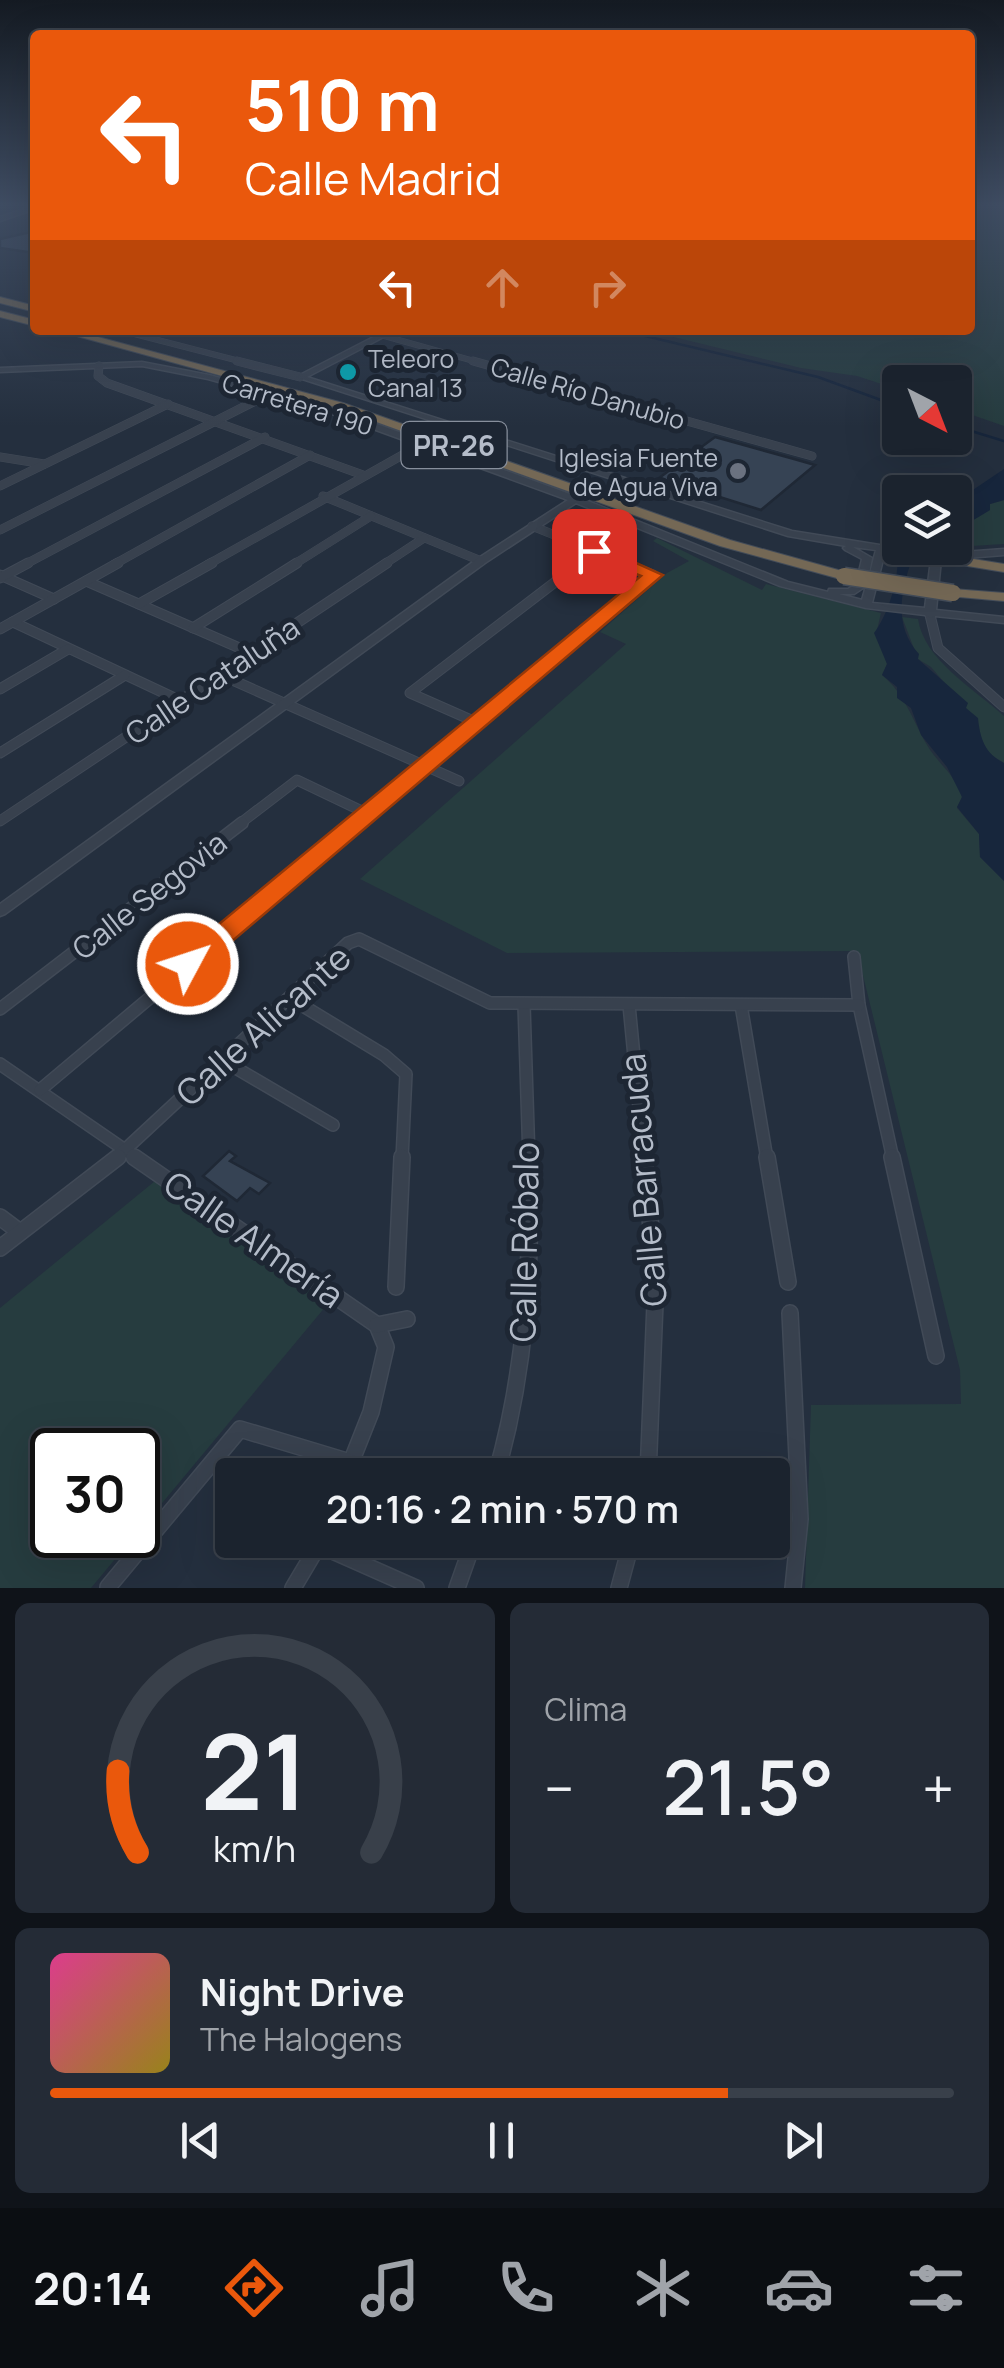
<!DOCTYPE html>
<html lang="es">
<head>
<meta charset="utf-8">
<style>
	:root { --surface:#1b232e; --page:#242b36; --text:#f1f3f6; --muted:#a0a4aa; --line:#39404a; --accent:#ea580c }
	body { margin:0; font-family:Manrope,sans-serif; background:var(--page); color:var(--text); height:100vh; display:flex; flex-direction:column; font-size:38px; white-space:nowrap }
	* { box-sizing:border-box; margin:0 }
	p { font-size:32px; color:var(--muted) }
	.icon { flex:none; width:55px; height:55px; fill:none; stroke:currentColor; stroke-width:2; stroke-linecap:round; stroke-linejoin:round }
	.map { position:relative; height:1588px; overflow:hidden }
	.details { display:flex; flex-direction:column; gap:15px; padding:15px; background:#0f1319; flex:1 }
	.details>* { flex:none }
	.banner { position:absolute; left:30px; top:30px; width:945px; height:305px; border-radius:10px; box-shadow:0 10px 40px #0002,0 0 0 2px var(--line); background:#ea580c; color:#fff; overflow:hidden }
	.needle { width:65px; rotate:138deg }
	.controls { position:absolute; left:882px; top:365px; display:grid; gap:20px }
	.controls a { display:grid; place-items:center; width:90px; height:90px; border-radius:10px; background:var(--surface); box-shadow:0 10px 40px #0002,0 0 0 2px var(--line); font-size:50px }
	.speed { position:absolute; left:30px; top:1428px; display:flex; gap:20px; font-size:50px; font-weight:700; text-align:center }
	.speed>* { display:grid; place-content:center; width:130px; height:130px; border-radius:50%; background:var(--surface); box-shadow:0 10px 40px #0002,0 0 0 2px var(--line); line-height:1 }
	.speed .limit { border:5px solid #111; border-radius:15px; background:#fff; color:#111 }
	.pin { position:absolute; display:grid; place-items:center; width:85px; height:85px; color:#fff; margin:-42px; border-radius:20px; box-shadow:0 5px 15px #0006 }
	.me { position:absolute; width:110px; margin:-55px; rotate:50deg; stroke-linejoin:round; filter:drop-shadow(0 0 8px #0008) }
	.turn { display:flex; align-items:center; gap:35px; height:210px; padding:0 50px; font-size:45px }
	.turn .icon { width:130px; height:130px; stroke-width:2.5 }
	.turn b { display:block; font-size:70px; line-height:85px }
	.lanes { display:flex; align-items:center; height:95px; padding:0 50px; background:#0003; justify-content:center; gap:50px; direction:ltr }
	.lanes .off { opacity:.35 }
	.big { font-size:75px; font-weight:600; line-height:1.1 }
	.details .tile { flex:1; display:flex; flex-direction:column; justify-content:center; gap:15px; min-width:0; padding:0 35px; border-radius:15px; background:var(--page) }
	.details .dial { align-items:center; gap:0 }
	.dial svg { height:260px; overflow:visible; fill:none; stroke:var(--line); stroke-width:7; stroke-linecap:round; text-anchor:middle }
	.dial text { fill:var(--text); stroke:none }
	.song { display:flex; align-items:center; gap:30px }
	.cover { width:120px; height:120px; border-radius:15px; background:linear-gradient(135deg,hsl(330 70% 55%),hsl(50 70% 35%)) }
	.played { height:10px; border-radius:5px; background:linear-gradient(90deg,var(--accent) 75%,var(--line) 75%) }
	.keys { display:flex; justify-content:space-around; direction:ltr }
	.heat { display:flex; justify-content:space-between; align-items:center; font-size:55px; direction:ltr }
	.details .tiles { flex:1; display:grid; gap:15px; grid-template-columns:1fr 1fr }
	.tile:last-child { grid-column:span 2 }
	.trip { position:absolute; left:215px; top:1458px; width:575px; height:100px; border-radius:10px; background:var(--surface); box-shadow:0 10px 40px #0002,0 0 0 2px var(--line); font-weight:600; line-height:100px; text-align:center }
	.tab-bar { display:flex; height:160px; justify-content:space-around; align-items:center; background:#0b0e12; color:var(--muted) }
	.tab-bar .icon { width:70px; height:70px }
	.tab-bar .active { color:var(--accent) }
	.tab-bar b { font-size:45px; color:var(--text) }
	.map>svg:first-child { display:block }
</style>
</head>
<body>
<div class="map">
<svg width="1004" height="1588" viewBox="0 0 1004 1588">
	<rect width="100%" height="100%" fill="#242f3e"/>
	<!-- green -->
	<g fill="#263c3f">
		<polygon points="970,205 1004,205 1004,426 955,409 955,382 900,382 900,390 857,376 801,368 645,330 970,330"/>
		<polygon points="1004,500 1004,544 955,547 955,531 990,510 990,504"/>
		<path d="M657 538 762 590 766 584 881 613 877 630 887 664 882 675C905 694 912 719 927 745 938 764 956 775 962 797L957 808 979 834 980 857 1004 881V1588H805L811 1405 961 1404 960 1370 857 951 507 953 360 879 626 644 600 632 667 573 689 561 653 541Z"/>
		<path d="M902 617 918 619C924 660 974 689 1004 716V763L988 753 966 708 931 667 918 659Z"/>
		<polygon points="155,1181 331,1300 138,1532 138,1450 52,1450 52,1535 135,1535 91,1588 0,1588 0,1308"/>
	</g>
	<!-- water -->
	<g fill="#17263c">
		<polygon points="1004,469 1004,500 990,504 990,510 955,531 955,502"/>
		<path d="M900 530V548L916 549C902 584 891 624 919 654L918 659 968 703 966 708 978 718C980 737 984 753 1004 763V881L980 857 979 834 957 807 962 797 947 767 921 735 911 708 897 698V687L882 675 887 664 874 633C889 613 901 575 897 546L884 539Z"/>
	</g>
	<g fill="none" stroke-linecap="round" stroke-linejoin="round">
		<!-- stream -->
		<g stroke="#17263c" stroke-width="2.5">
			<polyline points="620,330 818,377 900,407"/>
			<polyline points="955,426 1004,441"/>
		</g>
	</g>
	<!-- building -->
	<g fill="#364354" stroke="#1f2835" stroke-width="2.5">
		<polygon points="35,231 35,253 0,248 0,239"/>
		<polygon points="715,437 794,459 815,465 761,510 659,478"/>
		<polygon points="229,1151 236,1156 230,1161 270,1183 259,1194 250,1188 237,1201 203,1176"/>
	</g>
	<g fill="none" stroke-linecap="round" stroke-linejoin="round">
		<!-- minor-far4 casing -->
		<g stroke="#414a57" stroke-width="6">
			<g id="minor-far4">
				<polyline points="119,330 247,363"/>
				<polyline points="363,330 481,363"/>
			</g>
		</g>
		<!-- minor-far3 casing -->
		<g stroke="#414a57" stroke-width="9">
			<g id="minor-far3">
				<polyline points="237,361 300,377"/>
				<polyline points="473,361 812,456"/>
				<polyline points="99,366 98,376 107,383 363,475"/>
				<polyline points="0,457 44,464"/>
				<polyline points="0,486 168,404"/>
				<polyline points="323,496 481,561"/>
				<polyline points="532,526 629,565"/>
				<polyline points="0,530 271,393"/>
				<polyline points="24,565 265,437"/>
				<polyline points="113,565 310,455"/>
				<polyline points="207,565 422,444"/>
				<polyline points="293,565 371,516"/>
				<polyline points="383,565 424,538"/>
				<polyline points="576,565 595,551"/>
			</g>
		</g>
		<!-- minor-far2 casing -->
		<g stroke="#414a57" stroke-width="11">
			<g id="minor-far2">
				<polyline points="0,575 54,599"/>
				<polyline points="0,578 28,563"/>
				<polyline points="86,581 251,653"/>
				<polyline points="139,604 212,563"/>
				<polyline points="930,615 938,648 1004,707"/>
				<polyline points="13,622 181,701"/>
				<polyline points="193,628 297,563"/>
				<polyline points="0,629 118,563"/>
				<polyline points="221,675 459,781"/>
				<polyline points="0,689 68,649"/>
				<polyline points="478,723 410,693 580,563"/>
				<polyline points="0,753 125,675"/>
				<polyline points="0,821 387,563"/>
				<polyline points="238,825 297,780 366,813"/>
				<polyline points="355,825 653,575 623,563"/>
			</g>
		</g>
		<!-- minor-far1 casing -->
		<g stroke="#414a57" stroke-width="14">
			<g id="minor-far1">
				<polyline points="854,957 859,1005 893,1159"/>
				<polyline points="290,998 384,1055 406,1074 402,1159"/>
				<polyline points="524,1005 529,1159"/>
				<polyline points="629,1005 644,1159"/>
				<polyline points="741,1005 767,1159"/>
				<polyline points="0,1009 242,823"/>
				<polyline points="224,1061 333,1125"/>
				<polyline points="0,1064 138,1159"/>
				<polyline points="40,1090 358,823"/>
				<polyline points="115,1159 348,943 359,939 490,1003 859,1005"/>
			</g>
		</g>
		<!-- minor casing -->
		<g stroke="#414a57" stroke-width="18">
			<g id="minor">
				<polyline points="134,1157 377,1325 386,1347 371,1412 346,1475"/>
				<polyline points="644,1157 656,1279 648,1475"/>
				<polyline points="767,1157 788,1282"/>
				<polyline points="892,1157 936,1356"/>
				<polyline points="0,1217 20,1232"/>
				<polyline points="0,1248 118,1157"/>
				<polyline points="396,1287 402,1157"/>
				<polyline points="790,1313 800,1519 793,1588"/>
				<polyline points="377,1325 407,1319"/>
				<path d="M496 1475C526 1370 532 1266 529 1157"/>
				<polyline points="319,1545 416,1588"/>
				<polyline points="108,1587 240,1429 350,1462"/>
				<polyline points="293,1588 321,1541"/>
				<polyline points="457,1588 474,1540"/>
				<polyline points="619,1588 632,1540"/>
			</g>
		</g>
		<!-- tertiary casing -->
		<g stroke="#414a57" stroke-width="3">
			<g id="tertiary">
				<polygon points="35,205 35,209 0,221 0,217"/>
				<path d="M387 330H397L307 377 792 531 936 554 1004 549V555L941 560 936 610 1004 617V623L935 616 930 618 925 615 866 608 780 586 576 503 485 563 5 914 0 916V904L477 559 568 500 321 410 208 379 142 366 0 372V368L142 362 209 375 327 406 578 497 788 582 828 592 829 589H848L856 584 862 559 845 550 843 548 846 546 788 536 296 377ZM853 547 876 550 867 584 872 558ZM885 552 931 559 925 608 872 603ZM866 586 862 600 839 594H854Z"/>
			</g>
		</g>
		<!-- motorway casing -->
		<g stroke="#434c59" stroke-width="2">
			<g id="motorway">
				<polygon points="0,297 35,306 35,312 0,303"/>
				<polygon points="0,311 35,320 35,326 0,317"/>
				<polygon points="55,330 72,330 343,403 730,540 849,573 851,576 844,580 720,546 335,407"/>
				<polygon points="936,553 1004,564 1004,572 931,560 929,557"/>
				<polygon points="953,589 1004,593 1004,601 948,596 946,593"/>
			</g>
		</g>
		<!-- minor-far4 -->
		<use href="#minor-far4" stroke="#38414e" stroke-width="5"/>
		<!-- minor-far3 -->
		<use href="#minor-far3" stroke="#38414e" stroke-width="8"/>
		<!-- minor-far2 -->
		<use href="#minor-far2" stroke="#38414e" stroke-width="9"/>
		<!-- minor-far1 -->
		<use href="#minor-far1" stroke="#38414e" stroke-width="11"/>
		<!-- minor -->
		<use href="#minor" stroke="#38414e" stroke-width="15"/>
		<!-- tertiary -->
		<use href="#tertiary" fill="#38414e" fill-rule="evenodd"/>
		<!-- motorway -->
		<use href="#motorway" fill="#746855" fill-rule="evenodd"/>
		<!-- motorway-bridge casing -->
		<g stroke="#434c59" stroke-width="19" stroke-linecap="butt">
			<polyline id="motorway-bridge" points="844,576 953,593"/>
		</g>
		<!-- motorway-bridge -->
		<use href="#motorway-bridge" stroke="#746855" stroke-width="16"/>
	</g>
	<!-- sky -->
	<linearGradient id="sky" x2="0" y2="1"><stop stop-color="#141a22"/><stop offset="0.48" stop-color="#3f4d63"/><stop offset="1" stop-color="#3f4d63" stop-opacity="0"/></linearGradient>
	<rect width="1004" height="427" fill="url(#sky)"/>
	<!-- route -->
	<polygon fill="#ea580c" stroke="#983908" stroke-width="2.5" points="588,547 601,547 663,575 197,971 179,971 175,964 179,957 641,576 588,555"/>
	<!-- markers -->
	<circle fill="#0f9aa8" stroke="#1d2633" stroke-width="4" cx="348" cy="372" r="10"/>
	<circle fill="#6b7280" stroke="#1d2633" stroke-width="4" cx="738" cy="471" r="10"/>
	<g text-anchor="middle" dominant-baseline="central" stroke-width="10" stroke-linejoin="round" paint-order="stroke">
		<!-- far-poi labels -->
		<g font-size="25" fill="#b4bcc9" stroke="#1d2633" text-anchor="start">
			<text x="368" y="358">Teleoro<tspan x="368" dy="29">Canal 13</tspan></text>
			<text x="718" y="457" text-anchor="end">Iglesia Fuente<tspan x="718" dy="29">de Agua Viva</tspan></text>
		</g>
		<!-- far-street labels -->
		<g font-size="25" fill="#b4bcc9" stroke="#1d2633">
			<text transform="translate(588 393) rotate(16)">Calle Río Danubio</text>
			<text transform="translate(298 404) rotate(17)">Carretera 190</text>
		</g>
		<!-- shield labels -->
		<rect fill="#1d2633" stroke="#878f9c" stroke-width="2.5" x="401.5" y="422" width="105" height="46" rx="8"/>
		<g font-size="28" font-weight="bold" fill="#b4bcc9">
			<text x="454" y="445">PR-26</text>
		</g>
		<!-- street labels -->
		<g font-size="30" fill="#b4bcc9" stroke="#1d2633">
			<text transform="translate(212 680) rotate(-34)">Calle Cataluña</text>
			<text transform="translate(149 895) rotate(-38)">Calle Segovia</text>
		</g>
		<!-- near-street labels -->
		<g font-size="35" fill="#b4bcc9" stroke="#1d2633">
			<text transform="translate(263 1025) rotate(-42)">Calle Alicante</text>
			<text transform="translate(643 1180) rotate(-95)">Calle Barracuda</text>
			<text transform="translate(254 1239) rotate(35)">Calle Almería</text>
			<text transform="translate(524 1242) rotate(-89)">Calle Róbalo</text>
		</g>
	</g>
</svg>
<div class="controls">
<a><svg class="needle" viewBox="-14 -14 28 28"><path d="M0-13l5 13h-10z" fill="#e53935"/><path d="M0 13l5-13h-10z" fill="#a0a4aa"/></svg></a>
<a><svg class="icon" aria-label="layers" viewBox="0 0 24 24"><path d="M12 4l9 5-9 5-9-5zM3 14l9 5 9-5"/></svg></a>
</div>
<div class="speed"><div class="limit">30</div></div>
<div class="pin" style="left:594px;top:551px;background:#d93025"><svg class="icon" aria-label="arrive" viewBox="0 0 24 24"><path d="M6 21V4h12l-3 4 3 4H6"/></svg></div>
<svg class="me" style="left:188px;top:964px" viewBox="-20 -20 40 40"><circle r="17" fill="#ea580c" stroke="#fff" stroke-width="3"/><path d="M0-11L8 9 0 5-8 9z" fill="#fff"/></svg>
<div class="trip">20:16 · 2 min · 570 m</div>
<div class="banner">
<div class="turn"><svg class="icon" aria-label="left" viewBox="0 0 24 24"><path d="M17 20v-9H6M10 6l-5 5 5 5"/></svg><div><b>510 m</b>Calle Madrid</div></div>
<div class="lanes"><svg class="icon" aria-label="left" viewBox="0 0 24 24"><path d="M17 20v-9H6M10 6l-5 5 5 5"/></svg><svg class="icon off" aria-label="ahead" viewBox="0 0 24 24"><path d="M12 20V5M6 11l6-6 6 6"/></svg><svg class="icon off" aria-label="right" viewBox="0 0 24 24"><path d="M7 20v-9h11M14 6l5 5-5 5"/></svg></div>
</div>
</div>
<section class="details">
<div class="tiles">
<div class="tile dial"><svg viewBox="0 0 100 80">
<path d="M14 69A42 42 0 1 1 86 69"/>
<path d="M14 69A42 42 0 0 1 8 44" stroke="#ea580c"/>
<text x="50" y="56" font-size="32" font-weight="700">21</text>
<text x="50" y="72" font-size="11">km/h</text>
</svg></div>
<div class="tile"><p>Clima</p>
<div class="heat"><a>−</a><b class="big">21.5°</b><a>+</a></div>
</div>
<div class="tile">
<div class="song"><i class="cover"></i><div><b>Night Drive</b><p>The Halogens</p></div></div>
<div class="played"></div>
<div class="keys"><svg class="icon" aria-label="previous" viewBox="0 0 24 24"><path d="M18 5L8 12l10 7zM5 5v14"/></svg><svg class="icon" aria-label="pause" viewBox="0 0 24 24"><path d="M8 5v14M16 5v14"/></svg><svg class="icon" aria-label="next" viewBox="0 0 24 24"><path d="M6 5l10 7-10 7zM19 5v14"/></svg></div>
</div>
</div>
</section>
<nav class="tab-bar">
<b>20:14</b>
<svg class="icon active" aria-label="directions" viewBox="0 0 24 24"><path d="M12 3l9 9-9 9-9-9zM9 14v-3h6M13 9l2 2-2 2"/></svg>
<svg class="icon" aria-label="music" viewBox="0 0 24 24"><path d="M9 18V5l10-2v13"/><circle cx="6" cy="18" r="3"/><circle cx="16" cy="16" r="3"/></svg>
<svg class="icon" aria-label="phone" viewBox="0 0 24 24"><path d="M5 4h4l2 5-3 2q2 4 5 5l2-3 5 2v4C11 20 4 13 5 4z"/></svg>
<svg class="icon" aria-label="climate" viewBox="0 0 24 24"><path d="M12 3v18M4 7l16 10M4 17L20 7"/></svg>
<svg class="icon" aria-label="car" viewBox="0 0 24 24"><path d="M5 17H2v-5l4-1 3-4h7l3 4 3 1v5h-3M9 17h6M6 11h13"/><circle cx="7" cy="17" r="2"/><circle cx="17" cy="17" r="2"/></svg>
<svg class="icon" aria-label="filters" viewBox="0 0 24 24"><path d="M4 7h16M4 17h16"/><circle cx="9" cy="7" r="2"/><circle cx="15" cy="17" r="2"/></svg>
</nav>
</body>
</html>
